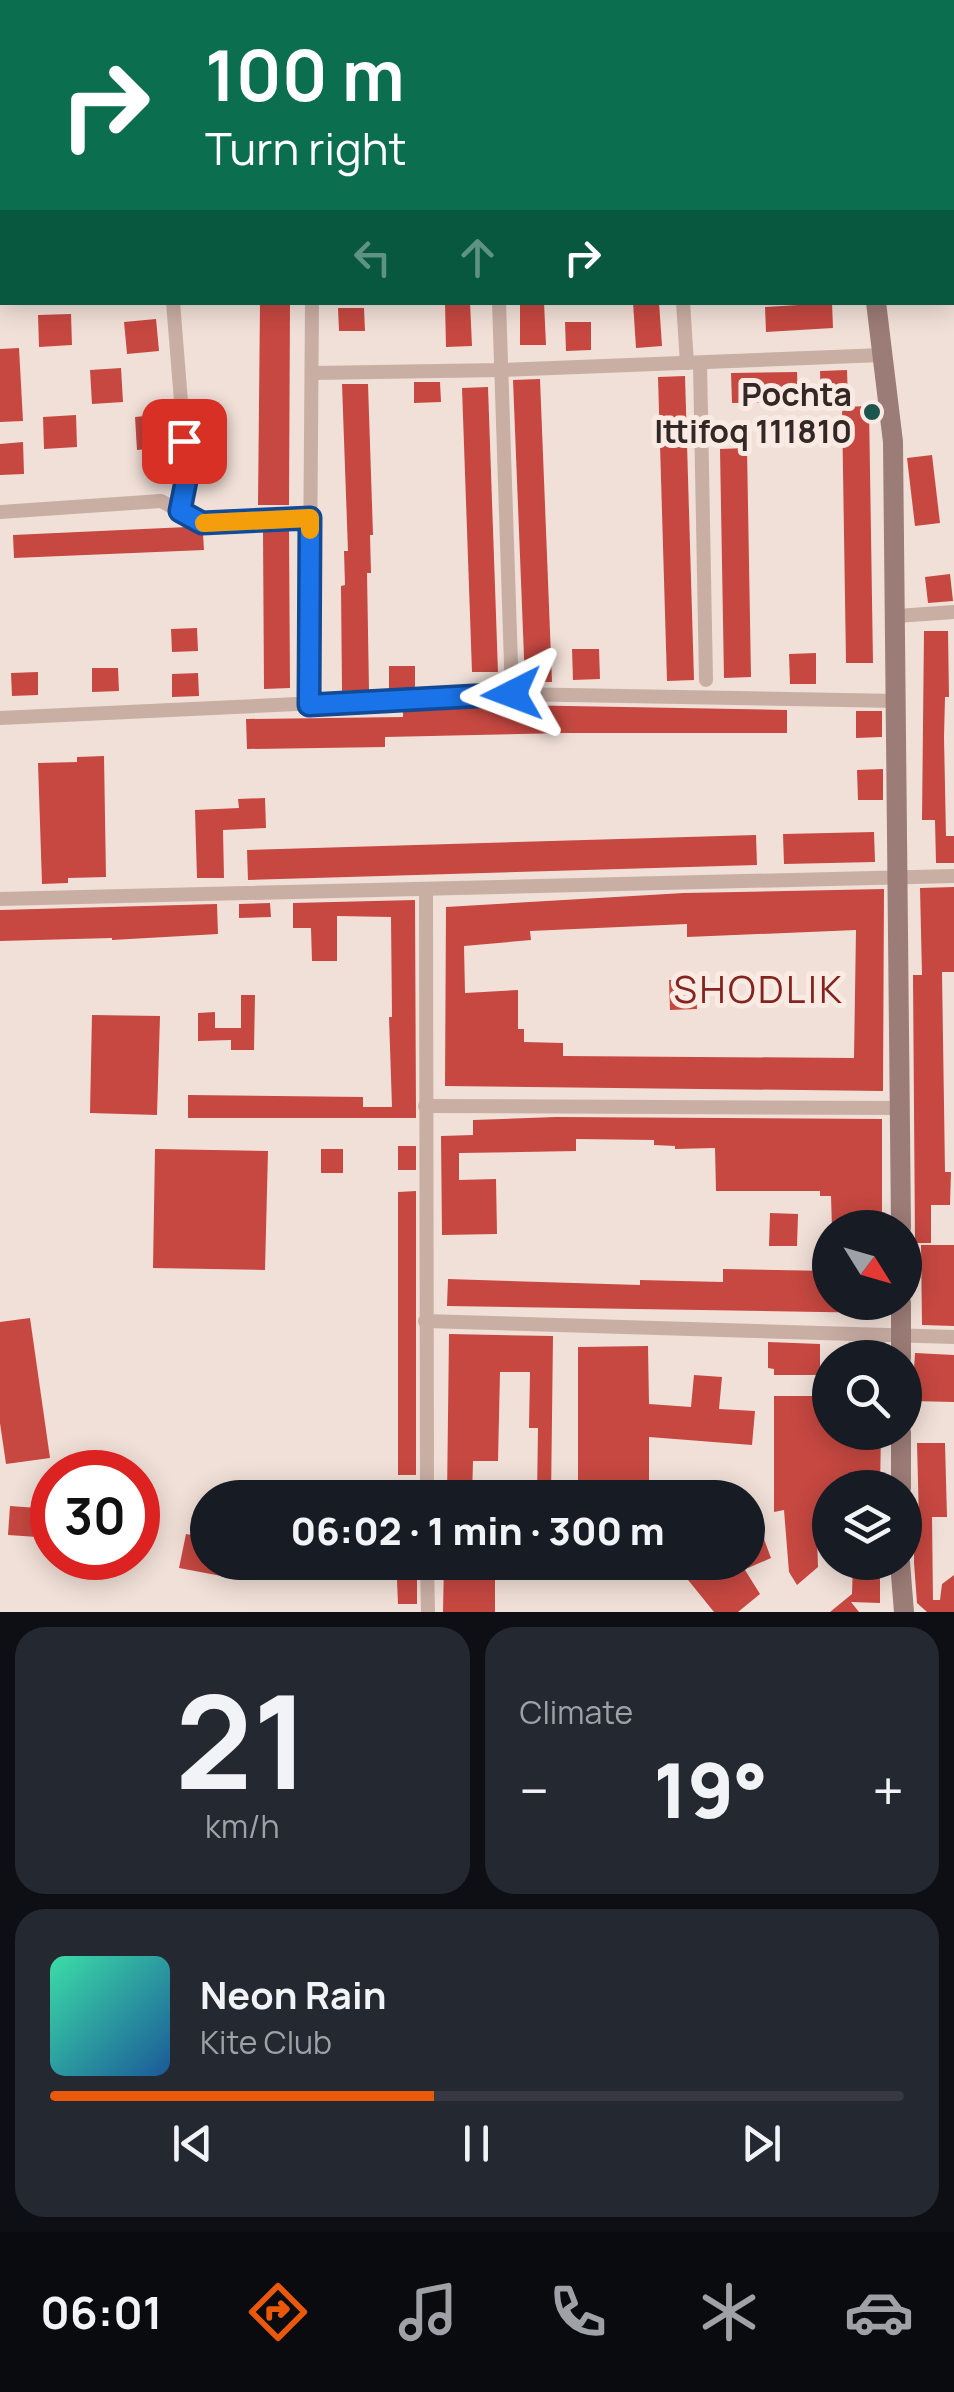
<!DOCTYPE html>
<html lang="en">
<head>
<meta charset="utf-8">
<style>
	:root { --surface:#171b24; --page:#242831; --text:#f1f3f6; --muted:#9ea1a6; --line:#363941; --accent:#ea580c }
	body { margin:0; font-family:Manrope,sans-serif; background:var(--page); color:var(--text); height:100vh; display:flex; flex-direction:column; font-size:38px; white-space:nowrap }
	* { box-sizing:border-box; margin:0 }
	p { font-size:32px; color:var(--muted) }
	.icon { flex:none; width:55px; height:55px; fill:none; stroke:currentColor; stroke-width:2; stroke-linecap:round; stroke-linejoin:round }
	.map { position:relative; height:1612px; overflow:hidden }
	.sheet { display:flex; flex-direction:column; gap:15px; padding:15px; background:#0d0f14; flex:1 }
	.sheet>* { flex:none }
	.top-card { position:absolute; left:0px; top:0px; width:955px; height:305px; box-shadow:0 5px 25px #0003; background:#0b6e4f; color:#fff; overflow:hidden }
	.needle { width:65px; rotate:127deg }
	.controls { position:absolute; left:812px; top:1210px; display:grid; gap:20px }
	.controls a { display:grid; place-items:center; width:110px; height:110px; border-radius:50%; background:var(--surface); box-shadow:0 5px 25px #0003; font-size:50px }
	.speed { position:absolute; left:30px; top:1450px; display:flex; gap:20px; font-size:50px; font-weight:700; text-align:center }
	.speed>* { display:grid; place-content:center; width:130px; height:130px; border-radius:50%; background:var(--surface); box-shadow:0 5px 25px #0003; line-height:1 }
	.speed .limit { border:15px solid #d22; background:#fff; color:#111 }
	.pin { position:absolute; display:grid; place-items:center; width:85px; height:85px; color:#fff; margin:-42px; border-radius:20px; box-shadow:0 5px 15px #0006 }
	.me { position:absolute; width:110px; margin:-55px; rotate:267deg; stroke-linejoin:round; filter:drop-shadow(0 0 8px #0008) }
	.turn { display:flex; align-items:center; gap:35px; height:210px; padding:0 40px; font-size:45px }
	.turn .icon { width:130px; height:130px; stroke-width:2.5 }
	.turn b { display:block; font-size:70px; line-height:85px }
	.lanes { display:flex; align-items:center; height:95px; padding:0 40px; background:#0003; justify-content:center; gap:50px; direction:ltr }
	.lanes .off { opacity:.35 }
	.big { font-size:75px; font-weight:800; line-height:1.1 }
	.sheet .widget { flex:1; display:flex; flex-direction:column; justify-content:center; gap:15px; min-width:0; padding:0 35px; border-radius:30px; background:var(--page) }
	.sheet .dial { align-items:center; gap:0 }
	.dial b { font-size:130px; line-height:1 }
	.song { display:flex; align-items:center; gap:30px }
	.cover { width:120px; height:120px; border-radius:15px; background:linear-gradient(135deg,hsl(160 70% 55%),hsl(210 70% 35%)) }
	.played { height:10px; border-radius:5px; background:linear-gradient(90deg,var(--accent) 45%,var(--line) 45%) }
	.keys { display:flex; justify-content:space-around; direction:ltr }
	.heat { display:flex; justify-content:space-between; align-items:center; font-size:55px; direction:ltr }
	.sheet .tiles { flex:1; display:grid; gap:15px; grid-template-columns:1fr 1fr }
	.widget:last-child { grid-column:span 2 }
	.trip { position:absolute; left:190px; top:1480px; width:575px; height:100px; border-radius:50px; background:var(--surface); box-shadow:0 5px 25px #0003; font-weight:800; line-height:100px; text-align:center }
	.tabs { display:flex; height:160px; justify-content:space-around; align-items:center; background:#090b0e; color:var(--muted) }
	.tabs .icon { width:70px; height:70px }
	.tabs .selected { color:var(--accent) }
	.tabs b { font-size:45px; color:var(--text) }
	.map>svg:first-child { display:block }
</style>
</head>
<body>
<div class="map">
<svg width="954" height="1612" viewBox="0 0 954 1612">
	<rect width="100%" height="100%" fill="#f1e0d8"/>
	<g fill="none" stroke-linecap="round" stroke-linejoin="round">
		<!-- stream -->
		<g stroke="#77aea6" stroke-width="4">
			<polyline points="917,0 918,2"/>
			<polyline points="952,70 954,73"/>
		</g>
	</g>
	<!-- building -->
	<g fill="#c64841" fill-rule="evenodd">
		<polygon points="260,302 290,302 289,505 258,505"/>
		<polygon points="445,302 470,302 472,346 446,347"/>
		<polygon points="520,302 544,302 546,345 520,345"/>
		<polygon points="633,302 659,302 662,346 636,348"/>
		<polygon points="832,303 833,328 766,332 765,307"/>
		<polygon points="338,308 364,308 365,331 339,331"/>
		<polygon points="71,314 72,345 39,347 38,315"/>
		<polygon points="156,319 159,351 127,354 124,322"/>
		<polygon points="565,322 591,322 591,350 566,351"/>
		<polygon points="19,348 23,421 0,422 0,349"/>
		<polygon points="121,368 123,402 92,404 90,370"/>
		<polygon points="847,370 848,400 821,401 820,371"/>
		<polygon points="797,372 798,402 732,403 731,373"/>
		<polygon points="685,376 694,680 667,681 658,377"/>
		<polygon points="540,379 552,682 525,682 513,380"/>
		<polygon points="414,382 440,382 441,402 414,403"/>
		<polygon points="342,384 368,384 373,535 370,535 371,573 367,573 369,690 342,691 341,586 345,585 344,551 348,551"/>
		<polygon points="488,387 498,672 472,672 462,388"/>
		<polygon points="869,406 873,663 846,663 842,407"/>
		<polygon points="165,414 168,447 137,450 135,417"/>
		<polygon points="76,415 77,447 44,449 43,417"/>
		<polygon points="23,442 24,474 0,475 0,444"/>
		<polygon points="747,448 751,677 724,678 720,449"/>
		<polygon points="932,455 940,523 915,526 907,458"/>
		<polygon points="187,527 203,534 204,550 14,558 13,535"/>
		<polygon points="289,530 290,688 264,689 263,531"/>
		<polygon points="950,574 953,601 928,603 925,577"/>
		<polygon points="197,628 198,651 172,652 171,629"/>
		<polygon points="924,631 948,631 949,697 945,697 944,737 946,836 954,836 954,863 936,863 935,820 922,820"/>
		<polygon points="572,649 599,649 600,679 573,680"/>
		<polygon points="816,653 816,684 790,684 789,654"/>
		<polygon points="389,666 415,666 415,688 389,689"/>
		<polygon points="92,668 118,668 119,691 92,692"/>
		<polygon points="38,672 38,695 12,696 11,673"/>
		<polygon points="198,673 199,696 172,697 172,674"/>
		<polygon points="512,705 787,710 787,733 564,733 385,737 385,747 247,749 246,719 403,717 403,710"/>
		<polygon points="856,711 882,711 882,737 856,738"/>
		<polygon points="104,756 106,877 68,878 68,883 42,884 38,763 77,762 77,757"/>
		<polygon points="883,769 883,800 858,800 857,770"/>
		<polygon points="265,798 266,828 223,830 224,878 197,878 195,810 239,808 238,799"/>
		<polygon points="874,832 875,862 784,864 783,834"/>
		<polygon points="756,835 757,865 248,880 247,850"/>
		<polygon points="954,887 954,972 942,972 945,1172 951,1172 950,1205 931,1205 931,1243 915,1243 913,975 922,975 920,888"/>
		<path d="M884 889 883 1091 445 1086 446 907 684 893ZM687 924V937L856 930 854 1058 563 1056V1043L524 1042V1029H518V990L465 993 464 946 531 940 530 931Z"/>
		<polygon points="415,900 416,1118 188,1118 188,1095 363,1097 363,1107 392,1107 389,1017 392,1017 391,917 337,916 337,961 312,961 311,928 293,928 293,903"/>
		<polygon points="270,903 271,917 239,918 239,904"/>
		<polygon points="217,904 218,934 112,940 112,938 0,941 0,910"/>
		<polygon points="696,979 697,1009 670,1010 669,980"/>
		<polygon points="241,995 255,995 254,1050 231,1050 231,1040 198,1041 198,1013 215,1012 215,1028 241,1028"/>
		<polygon points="92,1015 160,1016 157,1115 90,1113"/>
		<polygon points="556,1117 882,1119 882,1228 832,1228 831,1196 820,1196 820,1191 716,1191 715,1148 675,1149 675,1146 654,1145 654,1140 576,1139 576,1151 459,1153 459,1180 496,1179 497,1234 442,1235 441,1136 473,1135 473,1120"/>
		<rect x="398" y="1146" width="18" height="24"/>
		<polygon points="155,1149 268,1151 265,1270 153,1268"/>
		<rect x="321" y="1149" width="22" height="24"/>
		<polygon points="416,1191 416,1475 398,1475 398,1192"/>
		<polygon points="770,1213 798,1214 797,1246 769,1246"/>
		<polygon points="921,1245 954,1245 954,1326 922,1325"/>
		<polygon points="723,1269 830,1271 830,1302 881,1302 881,1313 447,1306 448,1279 640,1285 640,1280 723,1282"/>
		<polygon points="30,1318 50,1458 6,1464 0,1423 0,1322"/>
		<polygon points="449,1334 553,1336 551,1498 537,1498 538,1428 529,1428 530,1372 500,1372 498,1461 473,1461 472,1498 447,1498"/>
		<polygon points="768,1342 820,1344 820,1375 774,1375 774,1369 768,1368"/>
		<polygon points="648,1346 649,1404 691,1407 694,1375 722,1377 719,1409 755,1411 752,1445 649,1437 649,1498 578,1498 578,1347"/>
		<polygon points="915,1353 954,1355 954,1402 912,1401"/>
		<polygon points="774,1396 819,1396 818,1415 830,1415 830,1432 881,1432 880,1488 830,1488 830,1503 816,1506 818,1567 797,1585 789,1572 784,1510 774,1512"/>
		<polygon points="917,1443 945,1443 947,1517 932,1517 933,1600 940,1600 942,1584 954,1575 954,1612 927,1612 917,1603 914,1563 914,1521 919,1521"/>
		<polygon points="10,1506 52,1509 52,1538 8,1535"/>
		<polygon points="761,1531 771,1558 748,1568 748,1536"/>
		<polygon points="186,1534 208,1538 208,1562 235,1562 232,1578 179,1568"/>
		<polygon points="444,1562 473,1562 473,1578 495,1578 495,1612 443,1612"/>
		<polygon points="694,1562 740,1562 760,1594 738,1612 714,1612 680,1570"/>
		<polygon points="853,1562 880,1562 880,1603 851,1602 859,1612 830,1612 852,1594"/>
		<polygon points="397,1580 417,1580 417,1604 398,1604"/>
	</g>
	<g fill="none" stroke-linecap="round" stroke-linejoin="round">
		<!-- minor -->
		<g stroke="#c9aea4" stroke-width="14">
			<polyline points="488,0 488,2"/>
			<polyline points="661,0 661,2"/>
			<polyline points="311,2 311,0"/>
			<polyline points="0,106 2,106"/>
			<polyline points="952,191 954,190"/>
			<polyline points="173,302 187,476 181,511"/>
			<polyline points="499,302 512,694"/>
			<polyline points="683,302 687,363"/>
			<polyline points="700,363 706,680"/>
			<polyline points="313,373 502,370 883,355"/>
			<polyline points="0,512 161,501 202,523 310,518"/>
			<polyline points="897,616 954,612"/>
			<polyline points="309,705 312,302"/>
			<polyline points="0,718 512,694 898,701"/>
			<polyline points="426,889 427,1498"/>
			<polyline points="0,899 954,876"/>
			<polyline points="425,1106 900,1108"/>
			<polyline points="425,1321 954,1337"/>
			<polyline points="427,1562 428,1612"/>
		</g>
		<!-- secondary -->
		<g stroke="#9c7c76" stroke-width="20">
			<polyline points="777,0 778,2"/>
			<polyline points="876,302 893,442 901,1228"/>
			<polyline points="901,1302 901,1358"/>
			<polyline points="901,1488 901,1432"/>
			<polyline points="900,1562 904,1612"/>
		</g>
	</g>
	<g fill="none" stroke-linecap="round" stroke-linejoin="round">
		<!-- route casing -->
		<g stroke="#114b97" stroke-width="25">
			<polyline id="route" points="184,441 187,476 180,511 202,523 310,518 309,705 512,694"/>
		</g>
		<!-- route -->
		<use href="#route" stroke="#1a73e8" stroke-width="18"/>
		<!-- slow -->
		<polyline stroke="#f59e0b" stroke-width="18" points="204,523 310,518 310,530"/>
	</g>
	<!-- markers -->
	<circle fill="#1c554e" stroke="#f9ebe4" stroke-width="4" cx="872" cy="412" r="10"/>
	<g text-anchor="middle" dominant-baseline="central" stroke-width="10" stroke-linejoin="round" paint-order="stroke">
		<!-- poi labels -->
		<g font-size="32" font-weight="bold" fill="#342826" stroke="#f9ebe4" text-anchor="end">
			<text x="852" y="394">Pochta<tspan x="852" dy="37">Ittifoq 111810</tspan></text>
		</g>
		<!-- quarter labels -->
		<g font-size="38" letter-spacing="2.5" fill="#83241f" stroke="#f9ebe4">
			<text x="759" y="988">SHODLIK</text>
		</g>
	</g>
</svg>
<div class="controls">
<a><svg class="needle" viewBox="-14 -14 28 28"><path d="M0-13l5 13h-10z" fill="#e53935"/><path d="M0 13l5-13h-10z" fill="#9ea1a6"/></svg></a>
<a><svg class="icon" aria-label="search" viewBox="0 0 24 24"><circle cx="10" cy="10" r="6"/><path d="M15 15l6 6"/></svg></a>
<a><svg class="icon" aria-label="layers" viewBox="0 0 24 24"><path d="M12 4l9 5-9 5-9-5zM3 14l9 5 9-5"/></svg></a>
</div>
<div class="speed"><div class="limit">30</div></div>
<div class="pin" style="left:184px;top:441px;background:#d93025"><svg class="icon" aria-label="arrive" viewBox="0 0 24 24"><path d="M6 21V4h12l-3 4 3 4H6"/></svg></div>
<svg class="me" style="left:512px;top:694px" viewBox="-20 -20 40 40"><path d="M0-17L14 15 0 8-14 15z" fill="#1a73e8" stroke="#fff" stroke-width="4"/></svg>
<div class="trip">06:02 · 1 min · 300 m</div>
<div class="top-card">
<div class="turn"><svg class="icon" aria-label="right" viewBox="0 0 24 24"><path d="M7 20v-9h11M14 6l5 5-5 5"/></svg><div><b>100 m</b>Turn right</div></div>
<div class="lanes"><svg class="icon off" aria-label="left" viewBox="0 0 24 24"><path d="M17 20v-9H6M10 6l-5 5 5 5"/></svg><svg class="icon off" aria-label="ahead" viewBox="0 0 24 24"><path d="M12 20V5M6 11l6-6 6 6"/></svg><svg class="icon" aria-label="right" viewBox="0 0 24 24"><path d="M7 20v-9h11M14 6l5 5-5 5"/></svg></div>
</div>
</div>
<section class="sheet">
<div class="tiles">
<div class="widget dial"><b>21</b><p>km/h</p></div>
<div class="widget"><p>Climate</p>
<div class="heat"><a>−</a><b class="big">19°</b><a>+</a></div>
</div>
<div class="widget">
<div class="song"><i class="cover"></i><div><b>Neon Rain</b><p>Kite Club</p></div></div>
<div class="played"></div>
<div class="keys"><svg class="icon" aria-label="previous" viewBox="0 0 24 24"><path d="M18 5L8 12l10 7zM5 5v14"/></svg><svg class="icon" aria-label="pause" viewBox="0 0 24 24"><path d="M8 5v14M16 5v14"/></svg><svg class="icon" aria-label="next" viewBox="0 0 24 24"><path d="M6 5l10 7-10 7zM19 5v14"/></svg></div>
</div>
</div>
</section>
<nav class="tabs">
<b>06:01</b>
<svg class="icon selected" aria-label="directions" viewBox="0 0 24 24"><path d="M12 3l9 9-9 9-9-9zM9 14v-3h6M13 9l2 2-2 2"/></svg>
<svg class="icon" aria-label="music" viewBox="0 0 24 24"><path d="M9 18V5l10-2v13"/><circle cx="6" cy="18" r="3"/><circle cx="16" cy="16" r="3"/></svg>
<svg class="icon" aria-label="phone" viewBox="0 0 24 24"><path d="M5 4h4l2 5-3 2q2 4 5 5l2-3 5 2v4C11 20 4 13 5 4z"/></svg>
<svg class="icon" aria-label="climate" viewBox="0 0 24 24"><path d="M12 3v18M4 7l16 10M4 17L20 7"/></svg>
<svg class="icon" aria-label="car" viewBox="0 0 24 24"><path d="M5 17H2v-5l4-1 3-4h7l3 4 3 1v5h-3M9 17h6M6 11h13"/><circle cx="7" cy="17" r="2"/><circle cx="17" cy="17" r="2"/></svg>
</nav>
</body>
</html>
